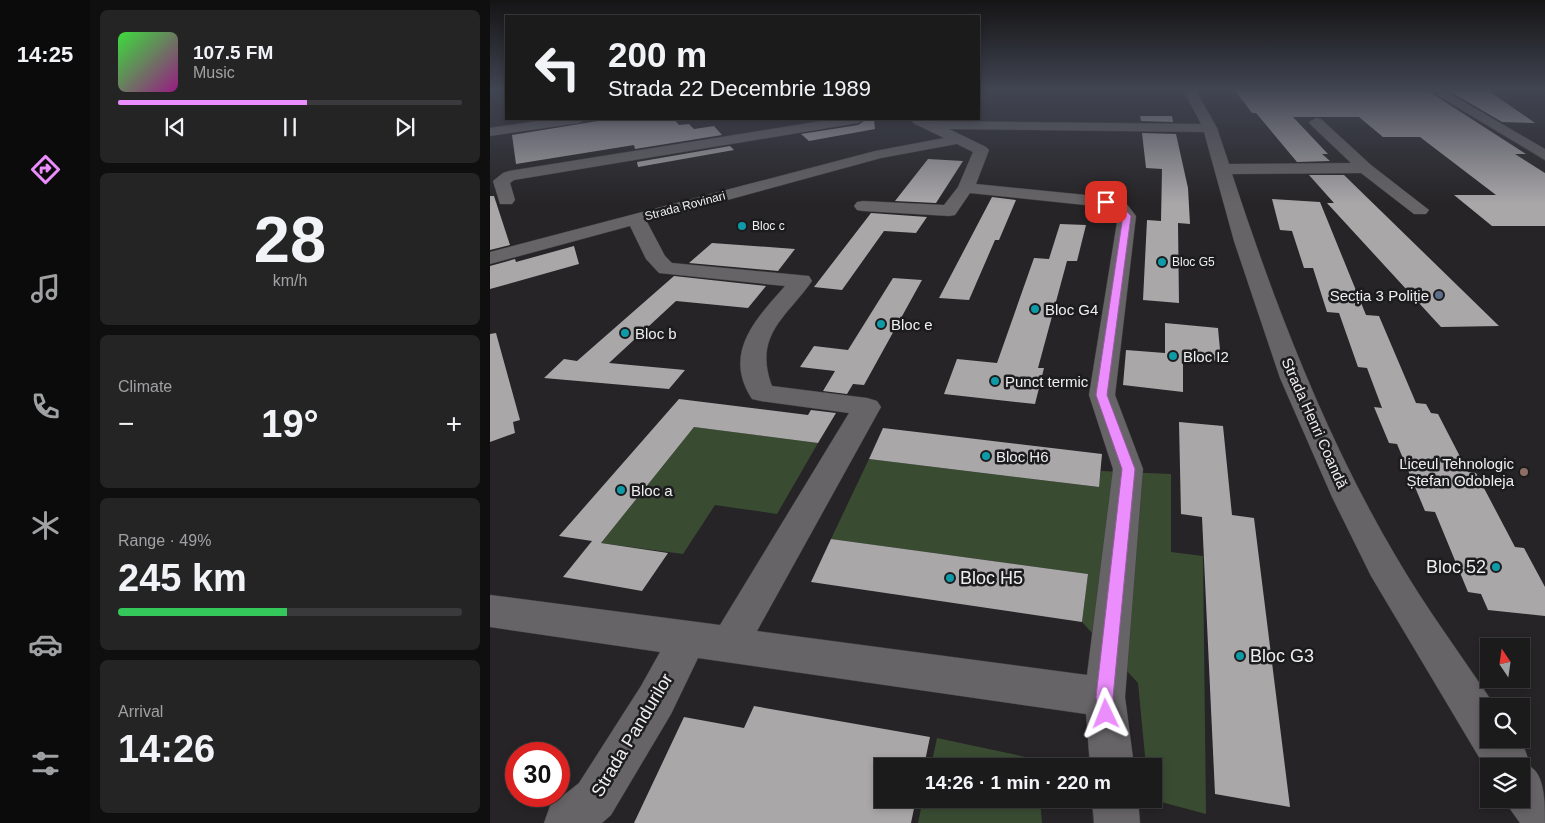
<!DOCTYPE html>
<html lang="en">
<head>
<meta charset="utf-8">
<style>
	:root { --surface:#1c1b1c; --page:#252425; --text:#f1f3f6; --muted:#a0a1a3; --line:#3a393b; --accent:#eb8dfc }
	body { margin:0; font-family:Arial,sans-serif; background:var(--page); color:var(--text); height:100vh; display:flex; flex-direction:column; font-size:19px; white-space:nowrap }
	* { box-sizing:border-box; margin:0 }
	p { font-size:16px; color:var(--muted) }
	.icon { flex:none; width:28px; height:28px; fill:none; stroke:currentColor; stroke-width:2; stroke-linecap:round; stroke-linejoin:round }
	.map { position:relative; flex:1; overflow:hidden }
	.side { display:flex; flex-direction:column; gap:10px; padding:10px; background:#0f0f0f; width:400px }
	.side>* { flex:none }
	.guide { position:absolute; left:15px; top:15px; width:475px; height:105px; border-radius:0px; box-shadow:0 2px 8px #0003,0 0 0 1px var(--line); background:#1c1b1c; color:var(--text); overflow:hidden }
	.needle { width:32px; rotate:347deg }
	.controls { position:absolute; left:990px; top:638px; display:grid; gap:10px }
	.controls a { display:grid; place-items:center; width:50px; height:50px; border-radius:0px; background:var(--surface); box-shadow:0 2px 8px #0003,0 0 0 1px var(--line); font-size:25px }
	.speed { position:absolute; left:15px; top:742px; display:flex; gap:10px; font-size:25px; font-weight:700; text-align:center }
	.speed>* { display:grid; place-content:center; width:65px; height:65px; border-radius:50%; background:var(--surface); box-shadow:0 2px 8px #0003,0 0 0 1px var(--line); line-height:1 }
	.speed .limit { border:8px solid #d22; background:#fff; color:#111 }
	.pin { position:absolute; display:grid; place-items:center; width:42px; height:42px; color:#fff; margin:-21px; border-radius:10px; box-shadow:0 2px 8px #0006 }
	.me { position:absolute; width:55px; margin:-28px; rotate:358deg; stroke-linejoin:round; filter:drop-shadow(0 0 4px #0008) }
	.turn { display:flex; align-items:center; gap:18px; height:105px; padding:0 20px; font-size:22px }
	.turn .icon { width:65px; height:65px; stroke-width:2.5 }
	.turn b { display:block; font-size:35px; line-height:42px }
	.big { font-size:38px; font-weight:700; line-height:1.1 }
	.side .card { flex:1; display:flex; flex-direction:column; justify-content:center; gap:8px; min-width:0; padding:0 18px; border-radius:8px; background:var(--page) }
	.side .dial { align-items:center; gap:0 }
	.dial b { font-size:65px; line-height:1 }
	.song { display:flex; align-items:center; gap:15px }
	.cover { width:60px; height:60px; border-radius:8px; background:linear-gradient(135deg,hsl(120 70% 55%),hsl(310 70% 35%)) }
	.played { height:5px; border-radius:2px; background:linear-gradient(90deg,var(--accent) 55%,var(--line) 55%) }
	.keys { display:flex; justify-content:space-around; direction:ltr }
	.heat { display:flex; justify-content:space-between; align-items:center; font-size:28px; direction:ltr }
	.charge { height:8px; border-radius:4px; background:linear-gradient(90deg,#34c759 49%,var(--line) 0) }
	.trip { position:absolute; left:384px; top:758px; width:288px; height:50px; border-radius:0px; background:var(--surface); box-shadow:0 2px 8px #0003,0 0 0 1px var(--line); font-weight:700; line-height:50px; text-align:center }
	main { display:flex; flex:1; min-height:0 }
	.tab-bar { display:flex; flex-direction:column; width:90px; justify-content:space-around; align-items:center; background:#0b0b0b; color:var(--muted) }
	.tab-bar .icon { width:35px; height:35px }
	.tab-bar .active { color:var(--accent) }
	.tab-bar b { font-size:22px; color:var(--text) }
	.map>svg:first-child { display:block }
</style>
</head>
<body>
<main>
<nav class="tab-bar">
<b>14:25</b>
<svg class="icon active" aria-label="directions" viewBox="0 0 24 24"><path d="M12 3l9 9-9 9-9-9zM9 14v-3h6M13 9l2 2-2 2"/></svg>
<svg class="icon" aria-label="music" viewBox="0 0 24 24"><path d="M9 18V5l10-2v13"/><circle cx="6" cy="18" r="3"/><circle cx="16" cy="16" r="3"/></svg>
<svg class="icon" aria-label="phone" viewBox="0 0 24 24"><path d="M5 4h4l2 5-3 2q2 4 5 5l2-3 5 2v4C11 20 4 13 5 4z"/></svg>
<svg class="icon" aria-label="climate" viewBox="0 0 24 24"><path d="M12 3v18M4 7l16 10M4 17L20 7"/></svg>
<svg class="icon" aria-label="car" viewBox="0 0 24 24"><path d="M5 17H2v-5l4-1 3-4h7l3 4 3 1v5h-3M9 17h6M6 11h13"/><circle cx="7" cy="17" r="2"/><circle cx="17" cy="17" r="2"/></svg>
<svg class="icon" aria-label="filters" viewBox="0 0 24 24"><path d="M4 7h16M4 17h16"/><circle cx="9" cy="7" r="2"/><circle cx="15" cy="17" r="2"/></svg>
</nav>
<section class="side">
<div class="card">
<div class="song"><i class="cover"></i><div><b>107.5 FM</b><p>Music</p></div></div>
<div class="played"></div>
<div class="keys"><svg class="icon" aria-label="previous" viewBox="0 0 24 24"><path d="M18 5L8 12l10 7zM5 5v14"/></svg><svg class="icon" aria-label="pause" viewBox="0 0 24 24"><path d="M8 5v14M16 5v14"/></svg><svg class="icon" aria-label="next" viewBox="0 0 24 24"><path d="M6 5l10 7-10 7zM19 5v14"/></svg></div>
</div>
<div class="card dial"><b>28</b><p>km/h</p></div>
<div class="card"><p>Climate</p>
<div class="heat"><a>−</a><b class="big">19°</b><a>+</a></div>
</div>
<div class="card"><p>Range · 49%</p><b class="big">245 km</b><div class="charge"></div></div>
<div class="card"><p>Arrival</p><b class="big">14:26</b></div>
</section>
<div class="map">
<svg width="1055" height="823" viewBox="0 0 1055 823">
	<rect width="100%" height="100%" fill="#262426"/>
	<!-- green -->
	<g fill="#394c32">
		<polygon points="204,427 328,443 287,514 225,505 193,554 111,543"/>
		<polygon points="379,459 608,487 611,471 681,474 681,552 713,556 716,814 660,799 662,799 662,766 656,766 648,683 592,622 598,574 341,539"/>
		<polygon points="447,738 545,759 546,766 441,766"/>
		<polygon points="433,799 550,799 552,823 428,823"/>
	</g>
	<!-- building -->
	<g fill="#aaa7a9">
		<polygon points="744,89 935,89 1036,154 1025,154 1055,173 1055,226 1002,226 964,195 1006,195 930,137 893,137 869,117 803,117 838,154 832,154 840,161 807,162 766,113 762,113"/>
		<polygon points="956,89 996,89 1045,123 1012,122"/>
		<polygon points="650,116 682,116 683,122 651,121"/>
		<polygon points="120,119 184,119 189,125 199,124 204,129 224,126 232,135 145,149 144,145 26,164 22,135"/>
		<polygon points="377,119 384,119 385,129 319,141 311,134 368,125"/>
		<polygon points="652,133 686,134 698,188 700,224 688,223 689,303 653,300 657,220 671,221 672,169 656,168"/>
		<polygon points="240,146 244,150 148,167 147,162"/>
		<polygon points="438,159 473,161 446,203 405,201"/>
		<polygon points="819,175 854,175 1009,326 951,327 837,203 844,203"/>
		<polygon points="0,196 4,196 20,245 0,250"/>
		<polygon points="502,197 526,200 509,240 505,240 479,300 449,298"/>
		<polygon points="782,199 830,202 876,315 889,316 926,403 936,404 941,413 948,414 978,472 986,473 1025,547 1034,548 1055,587 1055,616 998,610 991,594 978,592 945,512 935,511 907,444 899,443 884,407 892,408 877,368 868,367 849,313 837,312 823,268 814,268 802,231 790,230"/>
		<polygon points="381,213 437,217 426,233 394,231 352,290 324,287"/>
		<polygon points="570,224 596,225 587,261 577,261 548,368 554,368 545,404 454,394 467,359 507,363 544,258 559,259"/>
		<polygon points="222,243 305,249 288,271 199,263"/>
		<polygon points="84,246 89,264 0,289 0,266 25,259 26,262"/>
		<polygon points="184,276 276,286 258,308 186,301 119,363 195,370 179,389 54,378 74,359 87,361"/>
		<polygon points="403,278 432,280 374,385 363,384 357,394 333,391 345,371 310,367 324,346 358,350"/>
		<polygon points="675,323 728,328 731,361 693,358 693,392 633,385 636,350 675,353"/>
		<polygon points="6,333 30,420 23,422 25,433 0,442 0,334"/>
		<polygon points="189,399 318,415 321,410 346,413 328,443 204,427 111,543 178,553 152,591 73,577 102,541 69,536"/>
		<polygon points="689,422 733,426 742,515 764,518 800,807 725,794 712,517 691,514"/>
		<polygon points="393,428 612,454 609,487 379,459"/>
		<polygon points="341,539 598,574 592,622 321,582"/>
		<polygon points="264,706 440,737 434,766 392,766 392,799 426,799 421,823 144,823 194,717 254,728"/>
	</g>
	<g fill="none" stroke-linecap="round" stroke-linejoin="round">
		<!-- minor casing -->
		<g stroke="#403f40" stroke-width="1">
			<g id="minor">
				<path d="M693 89H705L727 128 739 164 861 163 821 125 819 122 826 118 831 119 881 165 939 210 936 214H924L871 173 742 174C785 305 835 436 905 555 935 607 972 656 1005 706H999V739H1027L1035 750 1041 767C1055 776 1055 804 1055 823H1030L1015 802 1014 799H1031V766H999V774L881 576 842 497 790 378 744 241 714 132 459 129 496 147 499 150 486 184 616 197 635 202 646 216 625 395 653 469 635 697 644 766H600L596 714 208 658 181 714 121 815 112 823H54L60 806 89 783 151 686 170 652 0 627V595L230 625 359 413 271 401 262 399C232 353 266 319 295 286L169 273 156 259 140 226 0 264V252L385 151 454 138 423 123 422 119H436L442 121 711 124ZM467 144 483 152 468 187 454 205 373 201 367 202 364 206 367 210 373 211 459 216 465 215 480 193 614 207 623 210 628 216 599 395 623 469 597 675 267 631 391 407 387 401 377 398 282 386C263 335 296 318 322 281L319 276 182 263 175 256 157 222 391 158Z"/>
				<polygon points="937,89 952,89 1055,149 1055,160"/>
				<polygon points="62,119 96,119 89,123 0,136 0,128"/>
				<polygon points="344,119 375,119 368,123 24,180 20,183 25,200 22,204 10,204 3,181 13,173 19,171"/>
				<polygon points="602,799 648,799 650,823 604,823"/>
			</g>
		</g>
		<!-- minor -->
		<use href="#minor" fill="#666466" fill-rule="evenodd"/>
	</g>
	<!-- sky -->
	<linearGradient id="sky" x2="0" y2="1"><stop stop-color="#151415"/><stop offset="0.44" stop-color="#414552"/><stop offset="1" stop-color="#414552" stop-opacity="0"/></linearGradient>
	<rect width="1055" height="204" fill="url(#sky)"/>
	<!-- route -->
	<polygon fill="#eb8dfc" stroke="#995ca4" points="616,200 631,205 641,216 617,395 645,469 623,697 625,714 623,720 616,723 610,720 606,697 632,469 606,395 633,216 626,208 614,204 613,202"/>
	<!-- markers -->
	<g fill="#0f9aa8" stroke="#1c1b1d" stroke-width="2">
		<circle cx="252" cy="226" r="5"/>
		<circle cx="672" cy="262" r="5"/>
		<circle cx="545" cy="309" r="5"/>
		<circle cx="391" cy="324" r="5"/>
		<circle cx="135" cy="333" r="5"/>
		<circle cx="683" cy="356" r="5"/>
		<circle cx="505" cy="381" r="5"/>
		<circle cx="496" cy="456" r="5"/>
		<circle cx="131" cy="490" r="5"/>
		<circle cx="1006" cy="567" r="5"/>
		<circle cx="460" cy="578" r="5"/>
		<circle cx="750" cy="656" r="5"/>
	</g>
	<circle fill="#5c6f8a" stroke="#1c1b1d" stroke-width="2" cx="949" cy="295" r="5"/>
	<circle fill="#8d6e63" stroke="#1c1b1d" stroke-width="2" cx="1034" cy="472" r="5"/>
	<g text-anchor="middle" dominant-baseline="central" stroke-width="5" stroke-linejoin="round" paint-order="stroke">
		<!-- far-street labels -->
		<g font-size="12" fill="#f0eff0" stroke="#1c1b1d">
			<text transform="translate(195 206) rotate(-15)">Strada Rovinari</text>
		</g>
		<!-- far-poi labels -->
		<g font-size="12" fill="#f0eff0" stroke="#1c1b1d" text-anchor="start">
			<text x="262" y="226">Bloc c</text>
			<text x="682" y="262">Bloc G5</text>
		</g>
		<!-- poi labels -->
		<g font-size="15" fill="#f0eff0" stroke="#1c1b1d" text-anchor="start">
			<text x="939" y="295" text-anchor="end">Secția 3 Poliție</text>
			<text x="555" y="309">Bloc G4</text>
			<text x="401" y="324">Bloc e</text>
			<text x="145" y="333">Bloc b</text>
			<text x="693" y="356">Bloc I2</text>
			<text x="515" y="381">Punct termic</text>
			<text x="506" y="456">Bloc H6</text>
			<text x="1024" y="463" text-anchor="end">Liceul Tehnologic<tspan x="1024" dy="17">Ștefan Odobleja</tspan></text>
			<text x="141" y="490">Bloc a</text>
		</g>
		<!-- street labels -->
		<g font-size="15" fill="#f0eff0" stroke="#1c1b1d">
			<text transform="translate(825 423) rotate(66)">Strada Henri Coandă</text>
		</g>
		<!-- near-poi labels -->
		<g font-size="18" fill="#f0eff0" stroke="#1c1b1d" text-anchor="start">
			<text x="996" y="567" text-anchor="end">Bloc 52</text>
			<text x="470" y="578">Bloc H5</text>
			<text x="760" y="656">Bloc G3</text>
		</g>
		<!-- near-street labels -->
		<g font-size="18" fill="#f0eff0" stroke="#1c1b1d">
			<text transform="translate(142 735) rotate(-59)">Strada Pandurilor</text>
		</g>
	</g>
</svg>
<div class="controls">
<a><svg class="needle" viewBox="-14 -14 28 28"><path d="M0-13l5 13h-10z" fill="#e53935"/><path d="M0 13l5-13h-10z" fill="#a0a1a3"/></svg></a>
<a><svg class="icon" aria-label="search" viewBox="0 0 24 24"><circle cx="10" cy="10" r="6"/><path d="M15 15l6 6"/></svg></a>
<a><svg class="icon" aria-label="layers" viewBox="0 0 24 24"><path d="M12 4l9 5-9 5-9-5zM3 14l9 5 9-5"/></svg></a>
</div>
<div class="speed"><div class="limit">30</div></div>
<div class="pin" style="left:616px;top:202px;background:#d93025"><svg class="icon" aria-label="arrive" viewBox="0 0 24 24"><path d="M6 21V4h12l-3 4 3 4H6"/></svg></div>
<svg class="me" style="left:616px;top:714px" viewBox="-20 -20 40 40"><path d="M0-17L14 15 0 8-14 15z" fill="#eb8dfc" stroke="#fff" stroke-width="4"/></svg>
<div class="trip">14:26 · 1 min · 220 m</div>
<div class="guide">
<div class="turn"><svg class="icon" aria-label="left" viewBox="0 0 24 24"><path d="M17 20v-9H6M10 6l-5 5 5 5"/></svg><div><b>200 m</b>Strada 22 Decembrie 1989</div></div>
</div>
</div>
</main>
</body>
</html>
